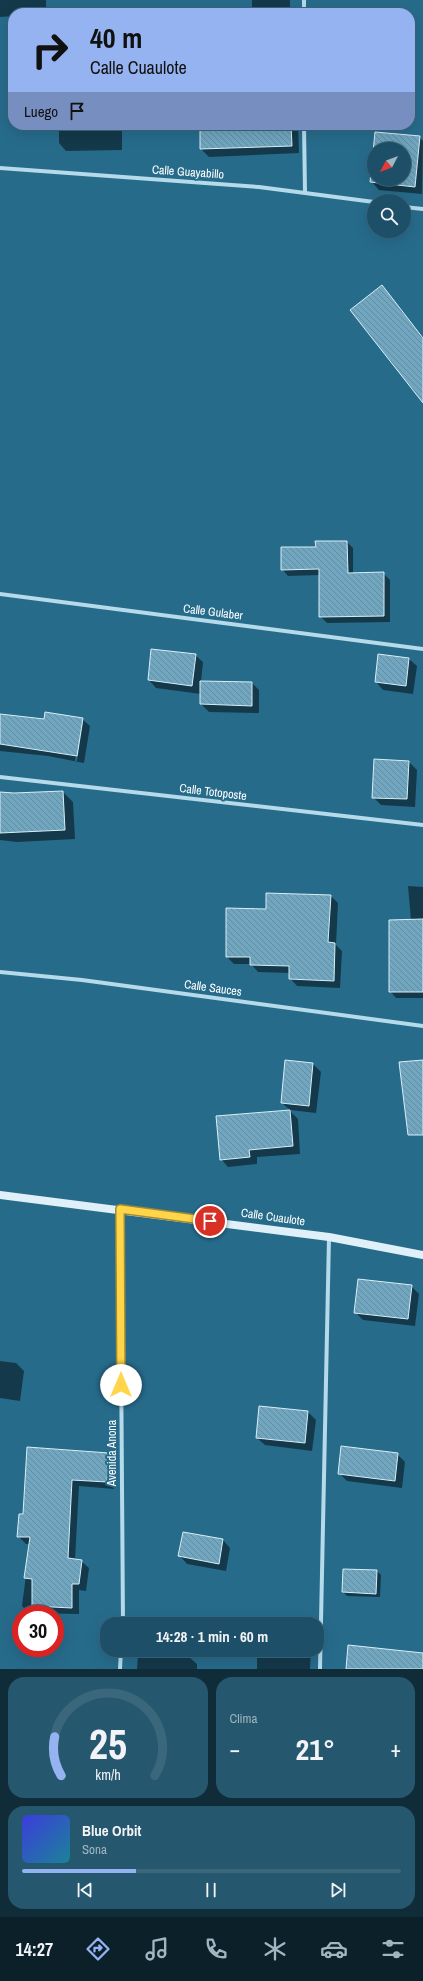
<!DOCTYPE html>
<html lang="es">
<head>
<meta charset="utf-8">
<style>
	:root { --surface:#1d5068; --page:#25576e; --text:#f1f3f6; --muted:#a0b5c0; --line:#3b677c; --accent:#95b2f1 }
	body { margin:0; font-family:"Archivo Narrow",sans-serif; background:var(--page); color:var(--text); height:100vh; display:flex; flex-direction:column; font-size:15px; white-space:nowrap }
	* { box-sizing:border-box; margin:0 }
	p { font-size:13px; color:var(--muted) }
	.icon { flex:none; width:22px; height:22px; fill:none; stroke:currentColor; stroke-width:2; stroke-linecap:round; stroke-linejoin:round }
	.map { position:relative; height:1669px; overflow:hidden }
	.details { display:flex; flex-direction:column; gap:8px; padding:8px; background:#102c39; flex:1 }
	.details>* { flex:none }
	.top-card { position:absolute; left:8px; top:8px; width:407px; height:122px; border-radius:16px; box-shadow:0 4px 16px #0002,0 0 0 1px var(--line); background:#95b2f1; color:#111; overflow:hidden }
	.needle { width:26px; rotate:229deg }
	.buttons { position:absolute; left:367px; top:142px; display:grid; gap:8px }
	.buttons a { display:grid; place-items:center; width:44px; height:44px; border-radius:50%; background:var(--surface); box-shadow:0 4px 16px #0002,0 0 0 1px var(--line); font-size:20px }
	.speed { position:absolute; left:12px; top:1605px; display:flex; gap:8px; font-size:20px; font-weight:700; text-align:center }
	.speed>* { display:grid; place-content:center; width:52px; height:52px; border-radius:50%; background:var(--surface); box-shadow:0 4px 16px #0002,0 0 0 1px var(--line); line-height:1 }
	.speed .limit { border:6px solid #d22; background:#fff; color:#111 }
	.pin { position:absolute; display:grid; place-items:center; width:34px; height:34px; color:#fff; margin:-17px; border:2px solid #fff; border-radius:50%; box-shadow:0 1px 4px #0007 }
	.me { position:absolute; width:44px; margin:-22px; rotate:0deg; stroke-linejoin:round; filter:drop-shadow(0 0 3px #0008) }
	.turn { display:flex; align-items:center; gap:14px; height:84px; padding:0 16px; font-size:18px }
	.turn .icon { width:52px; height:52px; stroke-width:2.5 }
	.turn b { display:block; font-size:28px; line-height:34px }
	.then { display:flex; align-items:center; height:38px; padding:0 16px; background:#0003; gap:8px; font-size:15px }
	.big { font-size:30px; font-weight:800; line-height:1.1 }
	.details .tile { flex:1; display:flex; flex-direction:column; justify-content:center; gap:6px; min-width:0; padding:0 14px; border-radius:16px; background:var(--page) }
	.details .dial { align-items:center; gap:0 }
	.dial svg { height:104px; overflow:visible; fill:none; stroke:var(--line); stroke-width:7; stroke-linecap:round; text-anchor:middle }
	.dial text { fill:var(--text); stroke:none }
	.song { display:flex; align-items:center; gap:12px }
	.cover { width:48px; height:48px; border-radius:6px; background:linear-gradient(135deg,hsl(240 70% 55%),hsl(190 70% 35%)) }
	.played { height:4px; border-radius:2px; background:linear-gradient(90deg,var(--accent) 30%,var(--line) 30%) }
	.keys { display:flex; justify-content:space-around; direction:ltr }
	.heat { display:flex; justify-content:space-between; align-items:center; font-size:22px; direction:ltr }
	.details .tiles { flex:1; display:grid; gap:8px; grid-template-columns:1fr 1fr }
	.tile:last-child { grid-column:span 2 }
	.trip { position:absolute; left:100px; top:1617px; width:224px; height:40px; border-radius:16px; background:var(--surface); box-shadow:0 4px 16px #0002,0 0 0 1px var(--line); font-weight:800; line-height:40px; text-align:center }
	.tabs { display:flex; height:64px; justify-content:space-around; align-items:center; background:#0c202a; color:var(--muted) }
	.tabs .icon { width:28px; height:28px }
	.tabs .on { color:var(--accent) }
	.tabs b { font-size:18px; color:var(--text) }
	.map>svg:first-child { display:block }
</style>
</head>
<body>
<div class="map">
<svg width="423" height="1669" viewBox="0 0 423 1669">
	<defs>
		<pattern id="building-back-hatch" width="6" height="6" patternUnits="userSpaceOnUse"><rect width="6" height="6" fill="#70a6c0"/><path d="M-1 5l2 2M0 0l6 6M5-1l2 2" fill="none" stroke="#658b9d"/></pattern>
	</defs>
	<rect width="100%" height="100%" fill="#276b8b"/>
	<!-- shadow -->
	<g fill="#0007" fill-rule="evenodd">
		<polygon points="0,0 46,0 46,13 13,13 13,16 0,17"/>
		<rect x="252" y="0" width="38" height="13"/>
		<polygon points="48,11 101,12 102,13 48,13"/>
		<polygon points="59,125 122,125 122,150 66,151 59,143"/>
		<polygon points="201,125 298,125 299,153 209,157 201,149"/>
		<polygon points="348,125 377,125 377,128 349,127"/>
		<polygon points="419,137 423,141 422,194 379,190 372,182 374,155 374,179 404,179 404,149 375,149"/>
		<polygon points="382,287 423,337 423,399"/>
		<polygon points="347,542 353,548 353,574 383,573 390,580 390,622 327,623 320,616 320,575 288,576 282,569 317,548"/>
		<polygon points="195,655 203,662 201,682 252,683 259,690 259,713 209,712 201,704 201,694 156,688 149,680"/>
		<polygon points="409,659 417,666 413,694 383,690 376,682"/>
		<path d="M0 715 45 720 82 719 90 726 84 763 48 756 0 751ZM81 723H83L77 761H75Z"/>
		<polygon points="409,762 417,770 415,807 381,805 373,797"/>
		<polygon points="63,792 73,802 75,839 17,842 0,840 0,793 14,794"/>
		<polygon points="408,886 423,887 423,998 396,998 390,991 411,920"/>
		<polygon points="331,896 338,903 336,945 342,951 340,988 297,986 290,978 290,973 258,972 251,964 234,964 227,957 267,910"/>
		<polygon points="286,1061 313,1064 321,1072 316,1113 290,1110 282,1103"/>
		<polygon points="290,1111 298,1119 300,1154 257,1157 257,1164 228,1167 221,1159"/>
		<polygon points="411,1286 419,1294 415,1326 363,1320 355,1312"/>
		<polygon points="0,1361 16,1363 24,1371 20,1401 0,1398"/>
		<polygon points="260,1407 308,1412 316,1420 312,1451 265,1445 257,1438"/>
		<polygon points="28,1448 108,1454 115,1461 114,1489 79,1486 75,1560 81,1561 89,1568 86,1591 79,1590 79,1614 29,1613 22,1606 30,1544 26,1544 18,1536 24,1515"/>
		<polygon points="397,1454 405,1462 402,1488 347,1481 339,1473"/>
		<polygon points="223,1540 230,1548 226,1571 187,1564 180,1556"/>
		<polygon points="377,1571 381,1575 380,1597 347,1596 343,1592"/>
		<polygon points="257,1650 311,1650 310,1669 257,1669"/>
		<polygon points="138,1655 189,1657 197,1664 197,1669 137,1669"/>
	</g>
	<!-- building -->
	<g fill="url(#building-back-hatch)" stroke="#d9eef7" fill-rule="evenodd">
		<polygon points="200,125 291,125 292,146 200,149"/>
		<path d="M375 132 420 136 415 187 370 182ZM374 149H404V179H374Z"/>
		<polygon points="382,285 423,338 423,403 350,310"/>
		<polygon points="315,541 347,541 348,573 384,572 384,616 319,617 319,569 281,570 281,547 316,547"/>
		<polygon points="151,649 196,654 192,686 148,680"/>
		<polygon points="378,654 409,658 406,686 375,682"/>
		<polygon points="200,681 252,682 252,706 200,704"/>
		<polygon points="45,712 83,718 77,756 0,744 0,714 44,719"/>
		<polygon points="374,759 409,761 407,799 372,798"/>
		<polygon points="63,791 65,830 0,833 0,792 14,793"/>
		<polygon points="266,893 331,895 328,942 335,943 334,981 289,979 289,966 250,965 250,957 226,957 226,908 266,909"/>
		<polygon points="423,919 423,992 389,992 389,920"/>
		<polygon points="285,1060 313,1063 309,1106 281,1103"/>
		<polygon points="423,1060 423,1135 408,1135 399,1062"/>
		<polygon points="290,1110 293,1146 249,1150 250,1157 220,1160 216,1116"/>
		<polygon points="358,1279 412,1285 408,1319 354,1313"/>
		<polygon points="259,1406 308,1411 305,1443 256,1438"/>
		<polygon points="341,1446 398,1453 395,1481 338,1474"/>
		<polygon points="27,1447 109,1453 107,1482 72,1480 68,1558 82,1560 79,1584 72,1584 72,1608 32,1606 32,1579 24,1578 30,1537 17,1537 19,1514 23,1514"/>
		<polygon points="183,1532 223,1539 219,1564 178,1556"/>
		<polygon points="343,1569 377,1570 376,1594 342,1592"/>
		<polygon points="348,1645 423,1653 423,1669 346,1669"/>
	</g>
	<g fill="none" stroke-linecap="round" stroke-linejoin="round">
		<!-- street -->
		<g stroke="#b5daea" stroke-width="4">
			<polyline points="304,0 304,13"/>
			<polyline points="304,125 305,192"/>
			<polyline points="0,168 259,187 374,202"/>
			<polyline points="404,207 423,209"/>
			<polyline points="0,594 423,649"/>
			<polyline points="0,777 423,825"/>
			<polyline points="0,972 82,980 423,1026"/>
			<polyline points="120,1210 123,1624"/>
			<polyline points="120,1669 121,1650"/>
			<polyline points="320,1669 329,1237"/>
		</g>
		<!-- secondary -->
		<polyline stroke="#e0f0f8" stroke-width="8" points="0,1195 329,1237 423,1255"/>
	</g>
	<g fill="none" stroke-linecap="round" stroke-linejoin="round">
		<!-- route casing -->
		<g stroke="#a68a30" stroke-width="10">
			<polyline id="route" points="121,1385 120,1209 210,1221"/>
		</g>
		<!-- route -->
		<use href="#route" stroke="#ffd54a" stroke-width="7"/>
	</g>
	<g text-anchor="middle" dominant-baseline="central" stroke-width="4" stroke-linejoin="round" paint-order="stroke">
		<!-- street labels -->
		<g font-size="12" fill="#fff" stroke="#276b8b">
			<text transform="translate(188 172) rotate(4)">Calle Guayabillo</text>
			<text transform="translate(213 612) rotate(7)">Calle Gulaber</text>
			<text transform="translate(213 792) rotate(7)">Calle Totoposte</text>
			<text transform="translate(213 988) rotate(8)">Calle Sauces</text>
			<text transform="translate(273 1217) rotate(8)">Calle Cuaulote</text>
			<text transform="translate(112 1453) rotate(-90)">Avenida Anona</text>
		</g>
	</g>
</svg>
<div class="buttons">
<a><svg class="needle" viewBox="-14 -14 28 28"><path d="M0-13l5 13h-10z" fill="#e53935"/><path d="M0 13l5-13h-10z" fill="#a0b5c0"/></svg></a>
<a><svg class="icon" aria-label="search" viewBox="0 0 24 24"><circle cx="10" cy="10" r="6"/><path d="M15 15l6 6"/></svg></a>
</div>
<div class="speed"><div class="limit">30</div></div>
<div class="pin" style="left:210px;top:1221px;background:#d93025"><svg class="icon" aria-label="arrive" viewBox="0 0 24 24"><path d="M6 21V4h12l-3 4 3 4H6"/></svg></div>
<svg class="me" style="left:121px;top:1385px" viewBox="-20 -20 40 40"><circle r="19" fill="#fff"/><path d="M0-13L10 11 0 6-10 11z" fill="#ffd54a"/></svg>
<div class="trip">14:28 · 1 min · 60 m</div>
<div class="top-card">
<div class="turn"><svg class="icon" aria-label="right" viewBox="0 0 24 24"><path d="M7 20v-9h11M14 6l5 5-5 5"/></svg><div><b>40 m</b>Calle Cuaulote</div></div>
<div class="then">Luego<svg class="icon" aria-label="arrive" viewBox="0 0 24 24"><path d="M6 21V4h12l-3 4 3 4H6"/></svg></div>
</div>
</div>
<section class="details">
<div class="tiles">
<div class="tile dial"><svg viewBox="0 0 100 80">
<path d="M14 69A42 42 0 1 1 86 69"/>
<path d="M14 69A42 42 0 0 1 9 39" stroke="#95b2f1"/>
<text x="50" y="56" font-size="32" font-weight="700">25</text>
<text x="50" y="72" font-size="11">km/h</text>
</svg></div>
<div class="tile"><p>Clima</p>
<div class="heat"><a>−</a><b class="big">21°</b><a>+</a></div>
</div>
<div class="tile">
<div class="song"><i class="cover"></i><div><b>Blue Orbit</b><p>Sona</p></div></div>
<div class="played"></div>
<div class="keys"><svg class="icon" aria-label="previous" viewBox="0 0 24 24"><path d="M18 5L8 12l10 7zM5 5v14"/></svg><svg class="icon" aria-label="pause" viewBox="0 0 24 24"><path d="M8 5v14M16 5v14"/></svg><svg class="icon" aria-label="next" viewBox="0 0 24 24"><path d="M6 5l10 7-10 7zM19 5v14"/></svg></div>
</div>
</div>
</section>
<nav class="tabs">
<b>14:27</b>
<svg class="icon on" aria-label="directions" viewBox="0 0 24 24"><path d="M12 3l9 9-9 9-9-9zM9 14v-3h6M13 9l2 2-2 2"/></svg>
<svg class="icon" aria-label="music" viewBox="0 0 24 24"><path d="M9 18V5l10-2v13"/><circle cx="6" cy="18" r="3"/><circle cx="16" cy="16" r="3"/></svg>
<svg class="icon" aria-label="phone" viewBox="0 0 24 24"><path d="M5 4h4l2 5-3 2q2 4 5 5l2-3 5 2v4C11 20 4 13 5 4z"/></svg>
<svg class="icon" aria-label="climate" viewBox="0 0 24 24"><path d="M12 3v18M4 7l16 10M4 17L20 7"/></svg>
<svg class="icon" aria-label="car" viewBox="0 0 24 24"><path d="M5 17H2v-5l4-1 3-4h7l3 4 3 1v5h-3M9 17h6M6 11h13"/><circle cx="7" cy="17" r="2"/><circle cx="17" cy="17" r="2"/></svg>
<svg class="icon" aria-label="filters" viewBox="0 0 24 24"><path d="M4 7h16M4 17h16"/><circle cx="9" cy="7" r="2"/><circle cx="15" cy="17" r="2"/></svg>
</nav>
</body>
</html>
